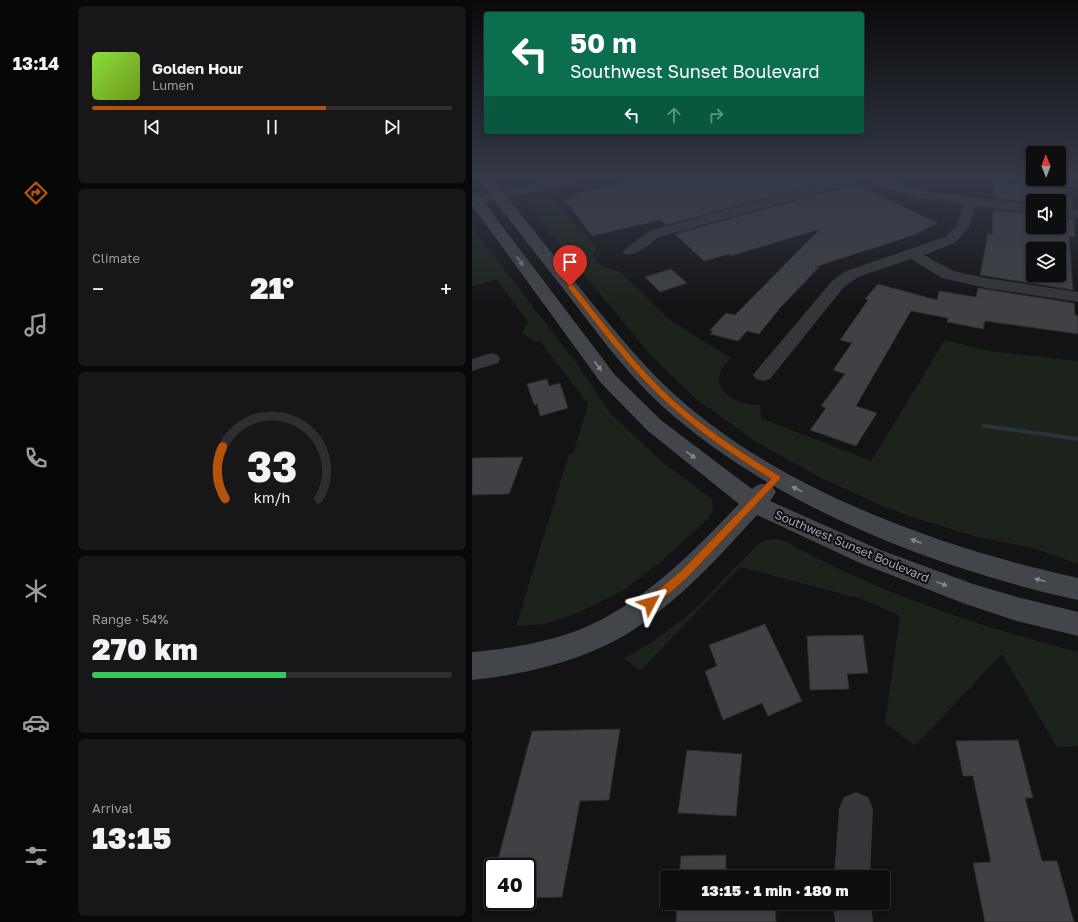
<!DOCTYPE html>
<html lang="en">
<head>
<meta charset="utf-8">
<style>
	:root { --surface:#0e0e10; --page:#171719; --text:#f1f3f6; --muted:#9b9c9f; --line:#2e2e30; --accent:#b45309 }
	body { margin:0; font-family:"Golos Text",sans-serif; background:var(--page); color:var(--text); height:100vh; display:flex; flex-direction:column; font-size:15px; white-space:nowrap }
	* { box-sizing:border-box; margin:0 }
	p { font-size:13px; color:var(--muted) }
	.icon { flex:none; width:22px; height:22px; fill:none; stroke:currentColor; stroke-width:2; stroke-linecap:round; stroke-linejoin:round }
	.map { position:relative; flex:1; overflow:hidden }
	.side { display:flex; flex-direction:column; gap:6px; padding:6px; background:#080809; width:400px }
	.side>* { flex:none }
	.banner { position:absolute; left:12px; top:12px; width:380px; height:122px; border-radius:4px; box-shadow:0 2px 6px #0003,0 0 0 1px var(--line); background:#0b6e4f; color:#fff; overflow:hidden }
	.needle { width:26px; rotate:359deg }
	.buttons { position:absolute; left:554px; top:146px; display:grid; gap:8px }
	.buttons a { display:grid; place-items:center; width:40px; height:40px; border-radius:4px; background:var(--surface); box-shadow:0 2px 6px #0003,0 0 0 1px var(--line); font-size:20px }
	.speed { position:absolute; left:12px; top:858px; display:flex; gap:8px; font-size:20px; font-weight:700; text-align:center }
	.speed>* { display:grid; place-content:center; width:52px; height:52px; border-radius:50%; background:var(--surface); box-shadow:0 2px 6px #0003,0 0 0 1px var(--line); line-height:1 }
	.speed .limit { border:2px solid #111; border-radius:6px; background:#fff; color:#111 }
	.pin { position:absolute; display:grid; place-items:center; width:34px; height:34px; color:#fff; margin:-41px -17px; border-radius:50% 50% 50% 0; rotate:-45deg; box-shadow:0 0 4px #0007 }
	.pin .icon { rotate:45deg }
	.me { position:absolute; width:44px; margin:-22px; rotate:51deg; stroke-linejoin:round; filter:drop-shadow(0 0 3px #0008) }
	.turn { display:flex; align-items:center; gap:14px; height:84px; padding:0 20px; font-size:18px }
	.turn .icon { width:52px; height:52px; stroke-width:2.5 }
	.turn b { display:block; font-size:28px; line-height:34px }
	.lanes { display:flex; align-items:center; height:38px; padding:0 20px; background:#0003; justify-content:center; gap:20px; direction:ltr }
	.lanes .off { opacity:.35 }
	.big { font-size:30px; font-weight:800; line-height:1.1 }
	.side .widget { flex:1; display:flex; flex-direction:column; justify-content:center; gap:6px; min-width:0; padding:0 14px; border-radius:6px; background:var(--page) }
	.side .dial { align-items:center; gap:0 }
	.dial svg { height:104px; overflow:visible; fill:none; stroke:var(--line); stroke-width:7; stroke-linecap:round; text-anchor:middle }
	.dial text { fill:var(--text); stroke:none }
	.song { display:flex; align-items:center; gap:12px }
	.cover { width:48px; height:48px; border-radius:6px; background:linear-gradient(135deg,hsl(90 70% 55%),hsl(80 70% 35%)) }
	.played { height:4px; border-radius:2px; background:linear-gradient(90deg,var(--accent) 65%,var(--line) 65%) }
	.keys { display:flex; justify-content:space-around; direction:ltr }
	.heat { display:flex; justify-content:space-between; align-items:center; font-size:22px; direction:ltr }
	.charge { height:6px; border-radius:3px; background:linear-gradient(90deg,#34c759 54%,var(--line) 0) }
	.trip { position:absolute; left:188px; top:870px; width:230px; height:40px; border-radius:4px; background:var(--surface); box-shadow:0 2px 6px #0003,0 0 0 1px var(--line); font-weight:800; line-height:40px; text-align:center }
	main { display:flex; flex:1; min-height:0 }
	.menu { display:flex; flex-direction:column; width:72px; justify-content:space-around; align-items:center; background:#060606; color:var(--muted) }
	.menu .icon { width:28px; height:28px }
	.menu .current { color:var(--accent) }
	.menu b { font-size:18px; color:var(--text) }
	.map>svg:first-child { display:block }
</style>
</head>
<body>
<main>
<nav class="menu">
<b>13:14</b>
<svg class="icon current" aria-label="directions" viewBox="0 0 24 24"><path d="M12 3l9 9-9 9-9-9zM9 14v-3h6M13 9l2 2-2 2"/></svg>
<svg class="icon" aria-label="music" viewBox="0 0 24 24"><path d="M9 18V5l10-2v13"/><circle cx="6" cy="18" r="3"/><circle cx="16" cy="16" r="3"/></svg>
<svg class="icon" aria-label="phone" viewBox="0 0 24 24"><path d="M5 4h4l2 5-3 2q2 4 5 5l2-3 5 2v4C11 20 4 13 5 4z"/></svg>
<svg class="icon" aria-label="climate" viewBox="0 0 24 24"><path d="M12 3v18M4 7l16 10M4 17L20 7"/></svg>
<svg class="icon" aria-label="car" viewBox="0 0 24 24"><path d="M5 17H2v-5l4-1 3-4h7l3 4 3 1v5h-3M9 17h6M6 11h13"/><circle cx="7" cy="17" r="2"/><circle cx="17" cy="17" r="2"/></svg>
<svg class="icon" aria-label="filters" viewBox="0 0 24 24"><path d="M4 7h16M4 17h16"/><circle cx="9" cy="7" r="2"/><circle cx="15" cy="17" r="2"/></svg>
</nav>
<section class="side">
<div class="widget">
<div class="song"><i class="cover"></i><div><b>Golden Hour</b><p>Lumen</p></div></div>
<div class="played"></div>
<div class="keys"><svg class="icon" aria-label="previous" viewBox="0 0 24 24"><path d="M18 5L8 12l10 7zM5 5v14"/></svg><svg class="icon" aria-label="pause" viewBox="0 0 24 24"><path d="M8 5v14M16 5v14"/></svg><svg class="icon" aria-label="next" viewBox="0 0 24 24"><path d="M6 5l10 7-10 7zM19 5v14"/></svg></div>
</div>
<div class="widget"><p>Climate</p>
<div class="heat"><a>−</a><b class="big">21°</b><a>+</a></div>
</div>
<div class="widget dial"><svg viewBox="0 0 100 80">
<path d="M14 69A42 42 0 1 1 86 69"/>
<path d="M14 69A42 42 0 0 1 12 29" stroke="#b45309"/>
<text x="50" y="56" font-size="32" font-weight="700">33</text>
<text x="50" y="72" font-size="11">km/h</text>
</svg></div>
<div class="widget"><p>Range · 54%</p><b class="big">270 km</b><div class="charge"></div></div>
<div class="widget"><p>Arrival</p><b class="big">13:15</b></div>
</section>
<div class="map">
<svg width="606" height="922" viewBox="0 0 606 922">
	<rect width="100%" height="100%" fill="#131315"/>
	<!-- green -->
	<g fill="#1b231b">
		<path d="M75 193 125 248 121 256C125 267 137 269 147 271L199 321 259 358C230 384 259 406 288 405L289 418 399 461 473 340 517 351 606 361V564L561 548 505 537 440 517 413 507 349 478 281 440 223 398 175 351 53 203 55 199Z"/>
		<polygon points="0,227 105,364 138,413 189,461 240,499 241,510 236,519 186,564 152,590 112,610 92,618 72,624 44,626 97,454 101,454 116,404 67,340 64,342 50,333 56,322 25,280 0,286"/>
		<path d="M304 539 315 542C406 593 506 626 606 652V746L585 747 530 654 443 746 413 723 428 616 390 599 268 567 168 671 152 658 182 641 220 612 286 544 295 540Z"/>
	</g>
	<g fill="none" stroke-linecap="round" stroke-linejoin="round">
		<!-- stream -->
		<polygon fill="#293439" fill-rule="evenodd" points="511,424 513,424 606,437 606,441 513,428 511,428 510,426"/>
	</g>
	<!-- building -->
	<g fill="#3f4145" stroke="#2d2d31" fill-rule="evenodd">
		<polygon points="171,178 366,178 194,225 188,220 120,236 99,208 101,208 91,200 107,195 104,193"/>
		<polygon points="522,182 593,190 594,196 600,197 601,208 587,207 587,201 561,201 561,203 521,198"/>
		<polygon points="384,184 465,223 442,235 343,267 346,268 309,307 287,334 275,331 266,341 238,334 241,331 238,330 254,313 263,315 348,229 259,256 257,254 232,261 203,234"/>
		<path d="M521 210 561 214V227H587V218L602 219 603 237 597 236 601 290 508 275 516 233 520 235ZM561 249H587V275H561Z"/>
		<polygon points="199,269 215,283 188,292 173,277"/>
		<polygon points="406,284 465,300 467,291 504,297 506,288 602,303 603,315 606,316 606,334 513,321 511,329 475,322 476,318 439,311 384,406 405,413 384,446 338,430 354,408 349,406 373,374 361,370 380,343 368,340 396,300 393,299"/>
		<polygon points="75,379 77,386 88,383 96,408 68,416 65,404 62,405 55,384"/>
		<polygon points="51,457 37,494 0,495 0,458"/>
		<polygon points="293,624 330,701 296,716 290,703 251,720 233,671 245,666 237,645"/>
		<polygon points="391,635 396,673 375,674 377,689 338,690 335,636"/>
		<polygon points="148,729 137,800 108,801 90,897 55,898 55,867 24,867 60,731"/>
		<polygon points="546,740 561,798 553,798 570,861 585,861 602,922 513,922 501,863 519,862 501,776 491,776 484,741"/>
		<polygon points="215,750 270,754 264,816 206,813"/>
		<polygon points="254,855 254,877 207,877 209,856"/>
		<polygon points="205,903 303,903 304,922 204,922"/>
	</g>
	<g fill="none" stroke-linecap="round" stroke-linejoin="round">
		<!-- street -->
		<g fill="#34363a" fill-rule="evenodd">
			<polygon points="89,178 111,178 109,181 0,206 0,198"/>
			<path d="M371 178H391L389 181 187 237C177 244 165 257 153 254L151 251 177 231Z"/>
			<polygon points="396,178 414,178 452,191 561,205 561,213 504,206 497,227 483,243 452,255 481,271 514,278 606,292 606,302 514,288 470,278 439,259 386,277 372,287 298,379 291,381 284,379 281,375 284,371 360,281 374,271 473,237 484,226 492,204 445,198 398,181"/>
			<polygon points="587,208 606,210 606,218 587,216"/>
			<polygon points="19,353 26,355 28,359 26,363 0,371 0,359"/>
			<polygon points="384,792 396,797 401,809 398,877 362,877 367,809 372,797"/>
			<polygon points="361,903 399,903 401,922 363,922"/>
		</g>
		<!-- secondary -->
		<g fill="#42454a" fill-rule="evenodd">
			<path d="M7 178H19C52 218 84 258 116 298 143 331 170 365 202 394 307 490 469 548 606 578V600C461 568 302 506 190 406 152 371 121 327 90 287 62 251 32 215 7 178Z"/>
			<path d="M0 192 5 193 143 375 190 421 280 489C287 483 292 483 300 486L304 492 298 501 406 549 501 584 545 597 606 612V636L545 621 491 603 388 563 285 515C246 558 207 601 158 632 111 661 55 674 0 680V652C35 649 71 643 104 631 169 606 220 553 267 504L176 431 129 383 0 205Z"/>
		</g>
	</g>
	<!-- one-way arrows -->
	<defs><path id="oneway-solid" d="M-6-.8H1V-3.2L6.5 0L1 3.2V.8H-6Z"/></defs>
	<g fill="#828790">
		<use href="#oneway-solid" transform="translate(48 261) rotate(54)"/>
		<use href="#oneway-solid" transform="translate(126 366) rotate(53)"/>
		<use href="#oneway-solid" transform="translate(219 455) rotate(36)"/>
		<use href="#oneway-solid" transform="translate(325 489) rotate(-154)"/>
		<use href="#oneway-solid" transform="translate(444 541) rotate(-159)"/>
		<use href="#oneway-solid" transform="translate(568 580) rotate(-166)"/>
		<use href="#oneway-solid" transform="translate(470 584) rotate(21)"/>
	</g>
	<!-- sky -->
	<linearGradient id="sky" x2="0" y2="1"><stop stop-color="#0a0a0c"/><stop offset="0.58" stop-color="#333946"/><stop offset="1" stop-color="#333946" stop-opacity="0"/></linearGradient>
	<rect width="606" height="307" fill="url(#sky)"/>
	<!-- route -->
	<path fill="#b45309" stroke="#753606" d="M96 285H101C132 323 162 364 199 398 232 428 270 453 308 476L309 478 216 577 182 607 178 608 174 607 172 603 174 600 209 571 299 479C262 456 225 431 193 401 157 368 127 327 96 288Z"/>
	<g text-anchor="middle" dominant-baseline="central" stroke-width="4" stroke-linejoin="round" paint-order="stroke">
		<!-- street labels -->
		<g font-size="12" fill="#a4abb6" stroke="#0e0e10">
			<text transform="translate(380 546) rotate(23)">Southwest Sunset Boulevard</text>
		</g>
	</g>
</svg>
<div class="buttons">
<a><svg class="needle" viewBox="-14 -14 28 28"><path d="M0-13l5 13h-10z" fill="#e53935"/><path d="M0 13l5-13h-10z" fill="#9b9c9f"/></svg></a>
<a><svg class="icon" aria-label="sound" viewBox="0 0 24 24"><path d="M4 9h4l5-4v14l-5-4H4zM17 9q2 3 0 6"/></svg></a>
<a><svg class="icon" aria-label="layers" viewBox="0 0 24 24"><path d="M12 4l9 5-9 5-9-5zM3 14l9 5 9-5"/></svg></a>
</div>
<div class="speed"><div class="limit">40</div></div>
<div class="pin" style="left:98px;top:286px;background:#d93025"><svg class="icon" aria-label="arrive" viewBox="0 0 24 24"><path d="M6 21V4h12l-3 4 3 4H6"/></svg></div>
<svg class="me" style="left:178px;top:603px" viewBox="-20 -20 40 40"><path d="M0-17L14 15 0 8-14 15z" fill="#b45309" stroke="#fff" stroke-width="4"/></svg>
<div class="trip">13:15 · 1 min · 180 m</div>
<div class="banner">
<div class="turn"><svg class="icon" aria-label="left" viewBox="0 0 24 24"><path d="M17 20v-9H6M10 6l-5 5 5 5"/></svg><div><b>50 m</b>Southwest Sunset Boulevard</div></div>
<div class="lanes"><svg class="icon" aria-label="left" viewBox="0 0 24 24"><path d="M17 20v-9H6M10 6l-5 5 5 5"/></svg><svg class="icon off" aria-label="ahead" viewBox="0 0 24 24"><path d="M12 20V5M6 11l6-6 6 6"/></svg><svg class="icon off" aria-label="right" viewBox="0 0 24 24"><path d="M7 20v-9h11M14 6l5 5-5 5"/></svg></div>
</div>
</div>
</main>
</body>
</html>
